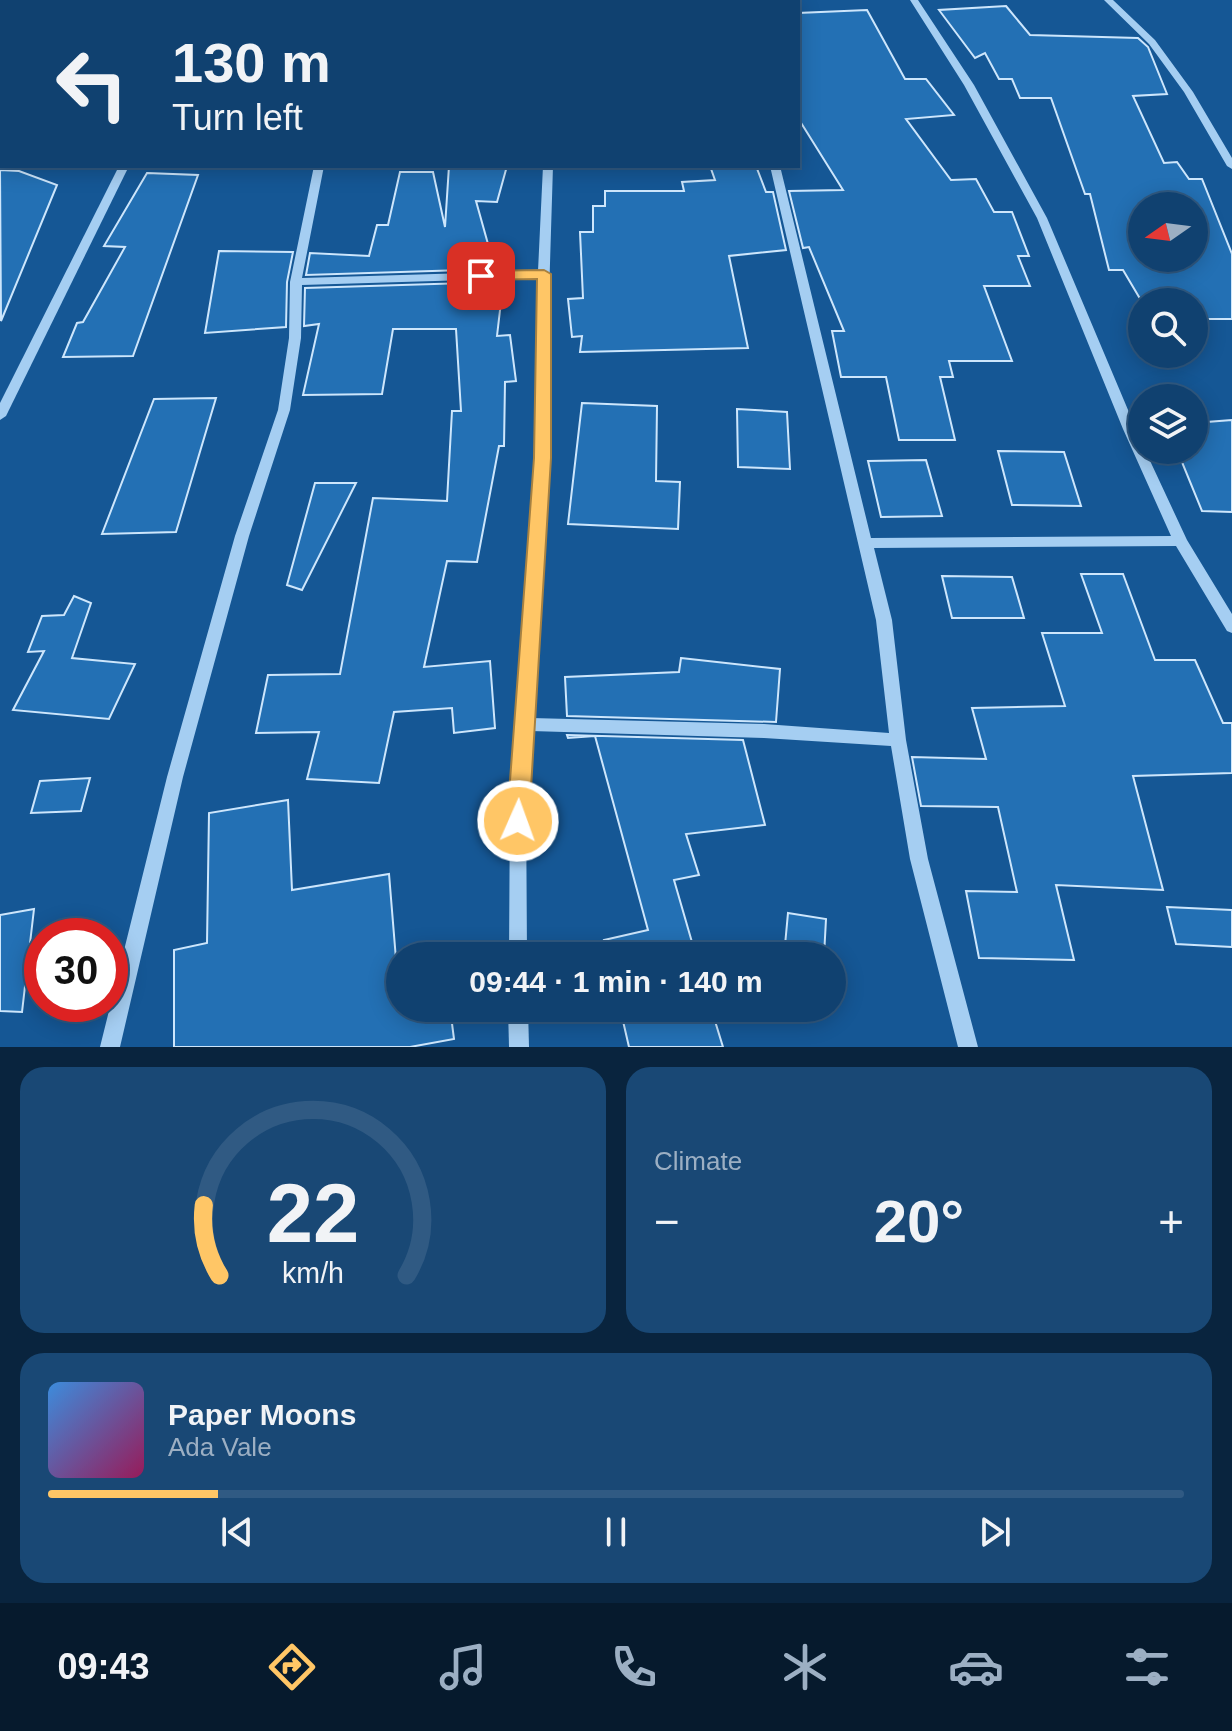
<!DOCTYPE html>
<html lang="en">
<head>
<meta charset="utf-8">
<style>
	:root { --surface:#104170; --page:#194875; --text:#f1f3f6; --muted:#9cafc3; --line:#305a83; --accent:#ffc666 }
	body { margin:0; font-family:Helvetica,sans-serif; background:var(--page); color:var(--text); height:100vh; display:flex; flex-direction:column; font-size:30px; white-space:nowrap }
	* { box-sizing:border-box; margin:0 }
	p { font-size:26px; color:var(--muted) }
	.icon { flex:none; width:44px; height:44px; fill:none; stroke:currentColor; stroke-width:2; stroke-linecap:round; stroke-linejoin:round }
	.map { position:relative; height:1047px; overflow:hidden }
	.details { display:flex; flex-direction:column; gap:20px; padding:20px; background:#09243e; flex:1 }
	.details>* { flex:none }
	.guide { position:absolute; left:0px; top:0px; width:800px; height:168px; box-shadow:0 4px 20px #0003,0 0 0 2px var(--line); background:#104170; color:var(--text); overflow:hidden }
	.needle { width:52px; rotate:256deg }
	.buttons { position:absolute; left:1128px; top:192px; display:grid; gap:16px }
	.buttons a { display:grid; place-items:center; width:80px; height:80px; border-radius:50%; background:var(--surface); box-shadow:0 4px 20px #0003,0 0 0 2px var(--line); font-size:40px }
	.speed { position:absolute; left:24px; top:918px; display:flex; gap:16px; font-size:40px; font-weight:700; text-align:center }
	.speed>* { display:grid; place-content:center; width:104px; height:104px; border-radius:50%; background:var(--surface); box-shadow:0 4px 20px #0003,0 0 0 2px var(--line); line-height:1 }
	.speed .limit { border:12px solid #d22; background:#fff; color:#111 }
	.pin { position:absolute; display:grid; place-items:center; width:68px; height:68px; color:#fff; margin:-34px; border-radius:16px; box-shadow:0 4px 12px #0006 }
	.me { position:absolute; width:88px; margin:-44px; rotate:2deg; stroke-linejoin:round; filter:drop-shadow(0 0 6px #0008) }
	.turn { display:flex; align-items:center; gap:28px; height:168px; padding:0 40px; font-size:36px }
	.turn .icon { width:104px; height:104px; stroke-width:2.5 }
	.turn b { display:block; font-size:56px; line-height:68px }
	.big { font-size:60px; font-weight:800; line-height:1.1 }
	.details .card { flex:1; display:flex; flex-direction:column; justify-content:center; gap:12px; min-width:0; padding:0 28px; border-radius:24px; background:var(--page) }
	.details .dial { align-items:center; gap:0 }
	.dial svg { height:208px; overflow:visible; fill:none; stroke:var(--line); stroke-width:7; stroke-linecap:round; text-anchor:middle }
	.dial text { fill:var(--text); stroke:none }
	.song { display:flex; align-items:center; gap:24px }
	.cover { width:96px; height:96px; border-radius:12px; background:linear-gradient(135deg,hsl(210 70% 55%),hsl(330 70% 35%)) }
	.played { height:8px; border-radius:4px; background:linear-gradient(90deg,var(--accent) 15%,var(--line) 15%) }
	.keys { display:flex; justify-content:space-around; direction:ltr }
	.heat { display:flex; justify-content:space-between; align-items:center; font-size:44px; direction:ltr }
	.details .tiles { flex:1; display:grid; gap:20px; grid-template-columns:1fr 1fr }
	.card:last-child { grid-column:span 2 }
	.trip { position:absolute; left:386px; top:942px; width:460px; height:80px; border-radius:40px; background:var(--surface); box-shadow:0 4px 20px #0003,0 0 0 2px var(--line); font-weight:800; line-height:80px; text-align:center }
	.tab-bar { display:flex; height:128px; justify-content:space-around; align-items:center; background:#061a2d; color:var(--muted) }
	.tab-bar .icon { width:56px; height:56px }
	.tab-bar .selected { color:var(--accent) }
	.tab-bar b { font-size:36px; color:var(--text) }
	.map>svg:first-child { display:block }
</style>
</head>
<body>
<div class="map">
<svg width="1232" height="1047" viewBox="0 0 1232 1047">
	<rect width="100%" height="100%" fill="#155795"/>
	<!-- building -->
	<g fill="#2370b4" stroke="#cde6fc" stroke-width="2" fill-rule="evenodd">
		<path d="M1006 6 1030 35 1138 38 1148 47 1167 94 1133 96 1164 163 1177 162 1189 179H1202L1232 254V319H1194V302H1142L1123 270H1109L1090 194H1085L1051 98H1020L1012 79H999L985 53 975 58 939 10ZM1142 206H1194V258H1142Z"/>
		<polygon points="867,10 905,79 926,79 954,115 906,119 951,180 976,179 994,212 1012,212 1029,256 1018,256 1030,286 984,286 1012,361 949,361 953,377 940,377 955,440 899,440 886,377 841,377 832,331 844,331 809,247 803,248 789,191 843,190 798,118 798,13"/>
		<polygon points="449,166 507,166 497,202 476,201 495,269 306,275 310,253 369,256 377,225 388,225 400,172 433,172 445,227"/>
		<polygon points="710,166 756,166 766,192 773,192 786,250 729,256 748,348 580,352 582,336 572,337 568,299 583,298 580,232 593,232 593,206 605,206 605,191 684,191 682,182 715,180"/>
		<polygon points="0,170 19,171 57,185 1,321"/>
		<polygon points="147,173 198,175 133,356 63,357 77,323 83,322 125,247 104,246"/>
		<polygon points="219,251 293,252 287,282 286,327 205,333"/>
		<polygon points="499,282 502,293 497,336 510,335 516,381 505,382 504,446 499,446 477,562 447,561 424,667 490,661 495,728 454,733 452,708 394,712 379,783 307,779 319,732 256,733 268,675 340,674 373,498 447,501 452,411 461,411 456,329 393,329 382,394 303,395 319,324 304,326 305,288"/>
		<polygon points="216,398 176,532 102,534 154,399"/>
		<polygon points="582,403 657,406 656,481 680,482 678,529 568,524"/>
		<polygon points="737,409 787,412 790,469 738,467"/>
		<polygon points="1232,420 1232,512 1202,511 1177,450 1194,450 1194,423"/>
		<polygon points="998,451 1064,452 1081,506 1012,505"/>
		<polygon points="926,460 942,516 881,517 868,461"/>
		<polygon points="315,483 356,483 302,590 287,585"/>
		<polygon points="1081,574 1123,574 1155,660 1195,660 1223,723 1232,723 1232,773 1133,776 1163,890 1056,885 1074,960 979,958 966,891 1017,892 998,807 921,806 912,757 986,759 972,708 1065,706 1042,633 1102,633"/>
		<polygon points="942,576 1012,577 1024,618 952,618"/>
		<polygon points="74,596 91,603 72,658 135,664 109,719 13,710 44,651 28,652 42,616 64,615"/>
		<polygon points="681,658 780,669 776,722 567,716 565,677 679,672"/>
		<polygon points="567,735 743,740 765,825 686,834 699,875 674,880 696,956 608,956 604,940 648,930 595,736 568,738"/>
		<polygon points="90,778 81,811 31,813 40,781"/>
		<polygon points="288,800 292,890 389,874 400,1008 450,1008 454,1039 410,1047 174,1047 174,950 207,943 209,813"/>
		<polygon points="1167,907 1232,910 1232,947 1176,944"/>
		<polygon points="34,909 22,1012 0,1011 0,915"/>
		<polygon points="788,913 826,919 824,956 784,956"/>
		<polygon points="620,1008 711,1008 723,1047 629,1047"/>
	</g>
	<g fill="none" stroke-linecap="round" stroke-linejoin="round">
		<!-- minor -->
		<g fill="#a5cef2" fill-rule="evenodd">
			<rect x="346" y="0" width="8" height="2"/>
			<rect x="550" y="0" width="8" height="2"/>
			<polygon points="721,0 729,0 730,2 722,2"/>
			<polygon points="910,0 918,0 974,85 1047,218 1142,443 1142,450 1145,450 1187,540 1232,614 1232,633 1227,631 1176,546 874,548 892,620 906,740 928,859 978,1047 958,1047 910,859 891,746 764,738 531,731 526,794 527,956 509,956 510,794 535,458 538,278 302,285 301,338 290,410 249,536 183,777 120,1047 100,1047 167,777 235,536 278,410 289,338 290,282 314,166 324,166 302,278 538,271 543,166 553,166 549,296 549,458 531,718 764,724 889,733 876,620 770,166 780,166 871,538 1171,536 1123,429 1037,218 964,85"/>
			<polygon points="1104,0 1113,0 1155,40 1193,92 1232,158 1232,169 1227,166 1184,92 1149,44"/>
			<polygon points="2,7 2,14 0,15 0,8"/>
			<polygon points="119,166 129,166 6,416 0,420 0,403"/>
			<polygon points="508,1008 528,1008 529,1047 509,1047"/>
		</g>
	</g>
	<!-- route -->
	<polygon fill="#ffc666" stroke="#a68142" stroke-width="2" points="544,270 551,274 551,458 529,821 526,828 518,831 510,828 507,821 534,458 537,279 481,280 474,276 481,271"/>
</svg>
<div class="buttons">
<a><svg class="needle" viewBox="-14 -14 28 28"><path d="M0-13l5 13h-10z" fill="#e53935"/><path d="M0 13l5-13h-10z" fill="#9cafc3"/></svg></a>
<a><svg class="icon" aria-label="search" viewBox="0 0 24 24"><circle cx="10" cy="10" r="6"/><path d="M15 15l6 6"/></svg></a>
<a><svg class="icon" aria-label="layers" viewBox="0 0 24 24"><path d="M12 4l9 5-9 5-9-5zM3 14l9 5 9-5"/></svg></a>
</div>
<div class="speed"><div class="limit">30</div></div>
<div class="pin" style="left:481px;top:276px;background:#d93025"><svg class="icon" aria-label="arrive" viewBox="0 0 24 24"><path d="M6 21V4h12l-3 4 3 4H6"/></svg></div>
<svg class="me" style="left:518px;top:821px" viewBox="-20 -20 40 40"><circle r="17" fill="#ffc666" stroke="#fff" stroke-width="3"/><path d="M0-11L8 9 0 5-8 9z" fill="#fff"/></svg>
<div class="trip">09:44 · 1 min · 140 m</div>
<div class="guide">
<div class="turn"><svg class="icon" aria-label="left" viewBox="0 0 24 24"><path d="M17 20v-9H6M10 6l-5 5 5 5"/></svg><div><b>130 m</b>Turn left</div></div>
</div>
</div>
<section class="details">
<div class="tiles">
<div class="card dial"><svg viewBox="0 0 100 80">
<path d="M14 69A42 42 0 1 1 86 69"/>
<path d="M14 69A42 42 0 0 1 8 42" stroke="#ffc666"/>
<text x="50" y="56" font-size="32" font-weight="700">22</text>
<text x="50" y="72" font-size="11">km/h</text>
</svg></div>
<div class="card"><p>Climate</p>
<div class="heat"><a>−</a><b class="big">20°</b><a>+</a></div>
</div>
<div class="card">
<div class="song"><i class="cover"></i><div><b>Paper Moons</b><p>Ada Vale</p></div></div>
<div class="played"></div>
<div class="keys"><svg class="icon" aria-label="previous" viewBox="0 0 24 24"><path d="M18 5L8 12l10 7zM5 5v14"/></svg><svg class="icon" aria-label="pause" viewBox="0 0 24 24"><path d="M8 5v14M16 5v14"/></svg><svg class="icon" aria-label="next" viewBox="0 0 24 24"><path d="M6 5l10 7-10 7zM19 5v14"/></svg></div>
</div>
</div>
</section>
<nav class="tab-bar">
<b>09:43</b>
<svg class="icon selected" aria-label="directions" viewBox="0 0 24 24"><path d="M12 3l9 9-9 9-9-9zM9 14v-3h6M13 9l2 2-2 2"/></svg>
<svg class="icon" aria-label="music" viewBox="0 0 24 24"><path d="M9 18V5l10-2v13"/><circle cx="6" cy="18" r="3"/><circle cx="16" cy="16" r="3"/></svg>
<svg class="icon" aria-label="phone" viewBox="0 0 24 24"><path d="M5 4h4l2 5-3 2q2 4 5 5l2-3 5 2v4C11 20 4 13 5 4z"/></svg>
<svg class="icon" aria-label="climate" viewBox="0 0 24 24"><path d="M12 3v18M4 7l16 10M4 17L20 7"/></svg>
<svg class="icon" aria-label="car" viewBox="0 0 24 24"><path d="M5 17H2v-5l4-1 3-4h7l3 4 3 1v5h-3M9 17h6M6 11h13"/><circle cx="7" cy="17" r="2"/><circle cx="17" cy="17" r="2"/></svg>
<svg class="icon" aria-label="filters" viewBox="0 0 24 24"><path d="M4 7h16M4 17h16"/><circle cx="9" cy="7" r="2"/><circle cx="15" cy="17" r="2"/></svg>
</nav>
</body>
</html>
